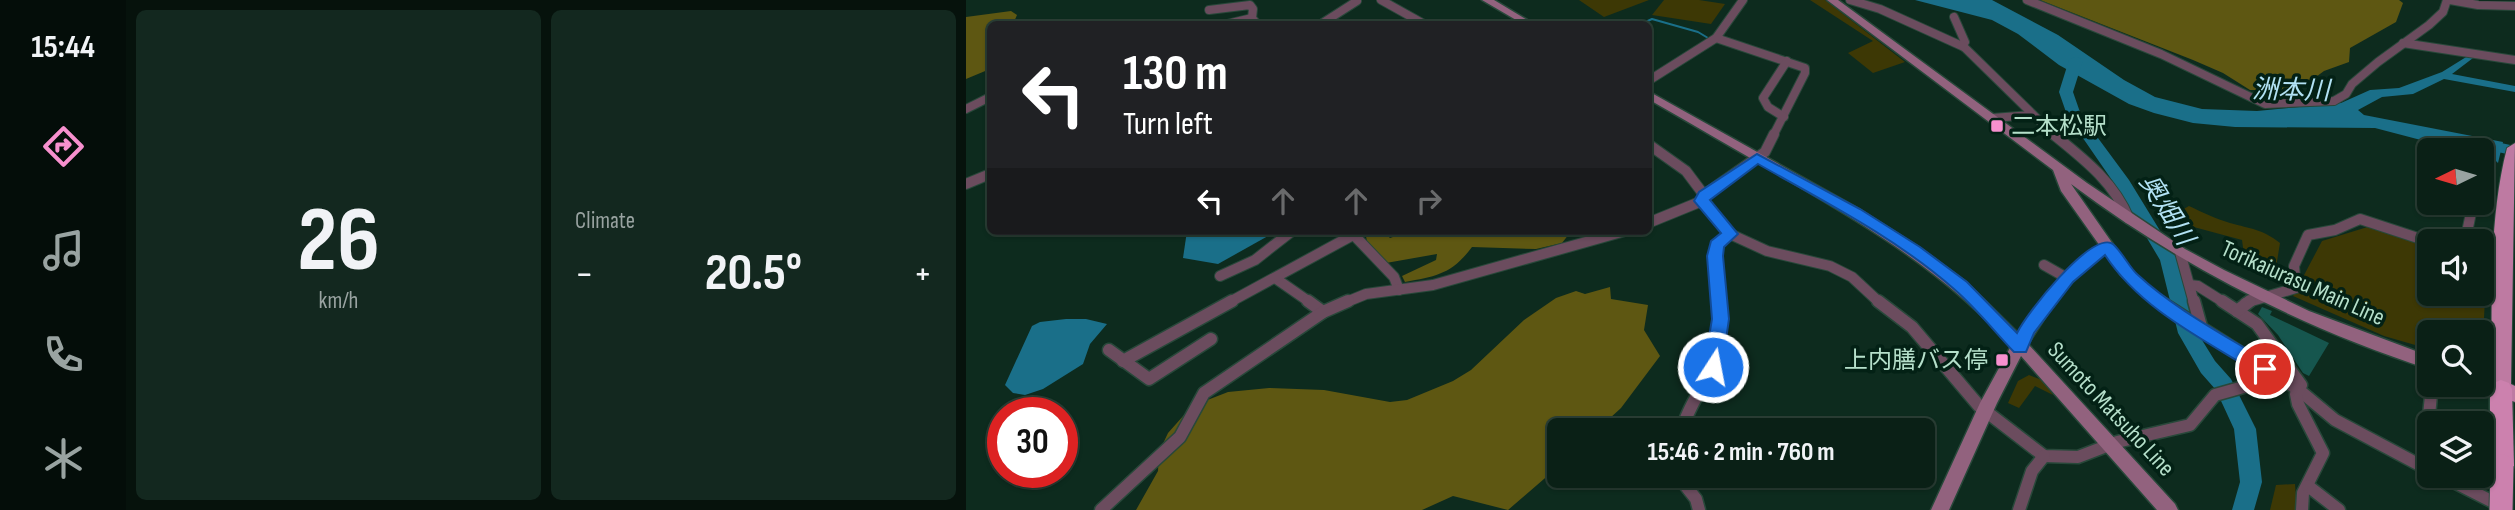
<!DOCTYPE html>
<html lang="en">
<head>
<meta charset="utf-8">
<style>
	:root { --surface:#0a2016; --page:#13281f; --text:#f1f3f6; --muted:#99a3a1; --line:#2a3e35; --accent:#f790ce }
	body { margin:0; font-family:"Sofia Sans Condensed","Noto Sans JP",sans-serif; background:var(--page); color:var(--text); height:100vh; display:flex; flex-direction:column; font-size:26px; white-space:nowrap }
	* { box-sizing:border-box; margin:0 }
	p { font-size:23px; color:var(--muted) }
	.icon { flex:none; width:38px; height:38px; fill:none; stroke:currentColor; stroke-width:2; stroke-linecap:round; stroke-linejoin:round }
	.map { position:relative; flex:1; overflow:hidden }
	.drawer { display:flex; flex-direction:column; gap:10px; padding:10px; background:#06120c; width:840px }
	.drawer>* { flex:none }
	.hud { position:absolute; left:21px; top:21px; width:665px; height:214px; border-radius:10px; box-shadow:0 2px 5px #0004,0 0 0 2px var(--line); background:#202124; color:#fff; overflow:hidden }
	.needle { width:46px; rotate:265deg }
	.tools { position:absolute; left:1451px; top:138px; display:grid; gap:14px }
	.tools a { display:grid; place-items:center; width:77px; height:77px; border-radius:10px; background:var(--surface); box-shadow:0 2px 5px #0004,0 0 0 2px var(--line); font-size:35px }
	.speed { position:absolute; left:21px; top:397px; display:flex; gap:14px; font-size:35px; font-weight:700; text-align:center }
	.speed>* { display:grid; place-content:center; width:91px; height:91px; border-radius:50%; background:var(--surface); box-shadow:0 2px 5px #0004,0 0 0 2px var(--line); line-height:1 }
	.speed .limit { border:10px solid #d22; background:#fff; color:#111 }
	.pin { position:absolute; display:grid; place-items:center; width:60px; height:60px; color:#fff; margin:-30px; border:4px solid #fff; border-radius:50%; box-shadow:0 2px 7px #0007 }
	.me { position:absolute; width:77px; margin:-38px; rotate:11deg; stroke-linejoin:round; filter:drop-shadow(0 0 5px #0008) }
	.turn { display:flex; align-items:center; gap:24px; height:147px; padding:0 21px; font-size:32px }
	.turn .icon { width:91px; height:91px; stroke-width:2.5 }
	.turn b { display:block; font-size:49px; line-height:60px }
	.lanes { display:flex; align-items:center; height:66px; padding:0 21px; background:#0003; justify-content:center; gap:35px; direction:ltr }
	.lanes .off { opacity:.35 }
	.big { font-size:52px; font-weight:700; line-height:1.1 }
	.drawer .card { flex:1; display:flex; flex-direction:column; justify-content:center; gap:10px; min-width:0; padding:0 24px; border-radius:10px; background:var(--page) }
	.drawer .dial { align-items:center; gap:0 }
	.dial b { font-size:91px; line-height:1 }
	.heat { display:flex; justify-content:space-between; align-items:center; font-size:38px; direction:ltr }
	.drawer .tiles { flex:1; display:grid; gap:10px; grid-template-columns:repeat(2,1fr) }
	.trip { position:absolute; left:581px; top:418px; width:388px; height:70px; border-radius:10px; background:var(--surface); box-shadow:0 2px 5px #0004,0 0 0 2px var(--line); font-weight:700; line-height:70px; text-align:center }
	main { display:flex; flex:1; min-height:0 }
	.tab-bar { display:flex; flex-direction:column; width:126px; justify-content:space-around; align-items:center; background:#040d09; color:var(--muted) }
	.tab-bar .icon { width:49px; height:49px }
	.tab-bar .selected { color:var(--accent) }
	.tab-bar b { font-size:32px; color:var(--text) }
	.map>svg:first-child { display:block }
</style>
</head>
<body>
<main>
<nav class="tab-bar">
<b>15:44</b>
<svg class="icon selected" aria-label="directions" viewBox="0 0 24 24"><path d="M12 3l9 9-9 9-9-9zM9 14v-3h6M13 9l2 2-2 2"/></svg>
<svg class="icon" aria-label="music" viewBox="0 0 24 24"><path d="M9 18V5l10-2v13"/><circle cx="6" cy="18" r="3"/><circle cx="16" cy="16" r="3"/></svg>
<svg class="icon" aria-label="phone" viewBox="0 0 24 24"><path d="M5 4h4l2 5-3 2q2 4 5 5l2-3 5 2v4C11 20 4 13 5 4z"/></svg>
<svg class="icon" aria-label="climate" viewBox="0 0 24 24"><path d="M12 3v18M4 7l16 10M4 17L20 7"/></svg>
</nav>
<section class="drawer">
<div class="tiles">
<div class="card dial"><b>26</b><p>km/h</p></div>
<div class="card"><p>Climate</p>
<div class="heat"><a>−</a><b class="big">20.5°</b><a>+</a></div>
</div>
</div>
</section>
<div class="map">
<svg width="1549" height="510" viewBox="0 0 1549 510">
	<rect width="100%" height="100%" fill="#0d2b1e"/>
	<!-- green -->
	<g fill="#3d3805">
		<polygon points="613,0 683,0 638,17"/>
		<polygon points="698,0 733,0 759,4 745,24 686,15"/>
		<polygon points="844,0 859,0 939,62 907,73 882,53 907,41"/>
		<path d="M1223 206C1236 212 1250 219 1264 223 1285 229 1296 229 1314 243L1309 274 1300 271 1295 261 1278 255 1276 240 1224 226 1214 211Z"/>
		<polygon points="1408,225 1463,243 1463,294 1516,294 1516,261 1521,263 1516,354 1516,332 1463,332 1463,349 1418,336 1327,296 1356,241"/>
		<polygon points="1063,375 1076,380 1087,395 1069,386 1053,408 1042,403 1052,381"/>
		<polygon points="1329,484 1331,510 1304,510 1310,485"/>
	</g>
	<!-- forest -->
	<g fill="#5e5712">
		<polygon points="1074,0 1433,0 1437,3 1430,22 1384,48 1383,62 1358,71 1339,85 1315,90 1284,90 1257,73 1227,60"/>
		<polygon points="45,11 51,15 47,24 24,24 24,69 0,79 0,17"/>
		<path d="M417 231 424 238 444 231H600L603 234 596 243 570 249 506 247C486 274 471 276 439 282L436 276 470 260 471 254 420 263 401 241 399 232Z"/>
		<polygon points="644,287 645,299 682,305 678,330 694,356 655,408 631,430 593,430 593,466 542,510 487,496 456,510 170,510 192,471 193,452 202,433 226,406 262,392 303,388 358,390 424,402 441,400 487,381 505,370 558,320 590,298 610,291 619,294"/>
	</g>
	<!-- water -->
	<g fill="#1a6f89">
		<polygon points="949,0 1026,0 1092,35 1158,80 1189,97 1236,109 1291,111 1375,103 1404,90 1433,88 1476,72 1505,54 1511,55 1486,74 1549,86 1549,92 1478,79 1447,94 1416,97 1392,110 1398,115 1537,142 1532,163 1527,158 1516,155 1516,150 1493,150 1409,128 1269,127 1227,123 1188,113 1163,104 1093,65 1052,34 1026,20"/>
		<polygon points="221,231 311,231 252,264 217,258"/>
		<polygon points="100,319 120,319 141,324 124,344 117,364 77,389 59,395 47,393 39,385 66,326 74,322"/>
	</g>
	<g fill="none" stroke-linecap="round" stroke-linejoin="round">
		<!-- stream -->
		<g stroke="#1a6f89" stroke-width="2">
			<polyline points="643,21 651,24"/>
			<polyline points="675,24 686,19 732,32 742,38"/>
		</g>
		<!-- river -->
		<g fill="#1a6f89" fill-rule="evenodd">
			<polygon points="1110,56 1117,60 1107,92 1115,115 1163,180 1212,260 1231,332 1249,361 1265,379 1290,429 1296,482 1288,510 1266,510 1274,482 1268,429 1250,390 1235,373 1212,333 1194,260 1150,186 1101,115 1093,92 1103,60"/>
			<polygon points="1512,138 1549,146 1549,156 1507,146 1504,143"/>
		</g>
	</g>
	<!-- building -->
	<polygon fill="#16564e" points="1296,307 1306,311 1304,315 1363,343 1343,376 1337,373 1312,335 1292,314"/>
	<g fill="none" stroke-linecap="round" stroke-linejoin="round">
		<!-- minor-far2 casing -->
		<g stroke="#28483a" stroke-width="10">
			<g id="minor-far2">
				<polyline points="415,0 458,24"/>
				<polyline points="884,0 914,9 998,47"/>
				<polyline points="1061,0 1195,54 1299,104 1368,101 1380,94 1386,84 1412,62 1463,25 1477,12 1481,0"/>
				<polyline points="1484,0 1512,5 1549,6"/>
				<polyline points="243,10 284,5 287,9 286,18 291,24"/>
				<polyline points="988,17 999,42 996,45 1089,136"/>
				<polyline points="261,24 286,18"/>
				<polyline points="355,24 391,1"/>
				<polyline points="750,38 839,68 839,73 807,136"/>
				<polyline points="1437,43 1549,60"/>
				<polyline points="682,81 750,38 777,0"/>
				<polyline points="0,109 24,97"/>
				<polyline points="818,117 802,107 797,98 821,61"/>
				<polyline points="1026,118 1066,115"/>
			</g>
		</g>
		<!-- minor-far1 casing -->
		<g stroke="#28483a" stroke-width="12">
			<g id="minor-far1">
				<path d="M1087 134C1118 159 1148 182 1163 219"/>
				<polyline points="682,144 720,171 738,195"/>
				<polyline points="1516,177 1522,165"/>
				<polyline points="0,184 24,174"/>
				<polyline points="736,201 764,234 801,251 864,266 886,277 914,303"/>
				<polyline points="682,223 736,201 738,195 799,152 808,134"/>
				<polyline points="384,231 428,277 433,290"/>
				<polyline points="1499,242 1507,203"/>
				<polyline points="1142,247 1158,272 1195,303"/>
				<polyline points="1214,252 1228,303"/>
				<polyline points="1516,260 1520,261"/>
				<polyline points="1078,265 1101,278"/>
				<polyline points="254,276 289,260 326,231"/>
				<polyline points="309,278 345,303"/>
				<polyline points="1224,285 1232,286 1259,303"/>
				<polyline points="262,303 387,235"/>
				<polyline points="378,303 400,294 467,285 659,231"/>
				<polyline points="752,303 751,245 764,234"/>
				<polyline points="1279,303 1330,288 1328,266 1342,235 1369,230 1394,219 1464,242"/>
			</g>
		</g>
		<!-- minor casing -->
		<g stroke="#28483a" stroke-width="15">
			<g id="minor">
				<polyline points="342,301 357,312"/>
				<polyline points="912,301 946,327 1013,406 1078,456 1112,457 1151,442 1224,425 1249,395 1288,384 1320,383"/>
				<polyline points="1193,301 1333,390 1369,420 1463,470"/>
				<polyline points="1228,301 1236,330"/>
				<polyline points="1256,301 1291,324 1335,385 1330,394 1332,404 1357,453 1337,493 1336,510"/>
				<polyline points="1271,311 1284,301"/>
				<polyline points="143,350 183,379 245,339"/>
				<polyline points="157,361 266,301"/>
				<path d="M716 430C722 405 740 385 748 361 755 342 754 321 752 301"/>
				<polyline points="1458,467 1466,385"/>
				<polyline points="712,476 730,499 733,510"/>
				<polyline points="1476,476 1535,506"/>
				<polyline points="1342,486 1373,510"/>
				<polyline points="135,510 214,437 238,393 357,312 382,301"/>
				<polyline points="1053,510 1066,471 1078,456"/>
			</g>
		</g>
		<!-- secondary casing -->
		<g stroke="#28483a" stroke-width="3">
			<g id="secondary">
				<polygon points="516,0 528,0 568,24 557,24"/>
				<path d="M861 0H872L1121 183 1219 249 1258 270 1343 311 1463 356V369C1334 327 1213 265 1105 184L1149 247 1119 269 1093 296 1062 344 1209 504 1212 510H1191L1055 356 1031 403 983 510H965L1014 403 1045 346C982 275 903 227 822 180 776 153 729 126 682 99V91L893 209 954 248 1000 282 1052 333C1074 298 1099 269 1134 246L1095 191 1087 170Z"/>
				<polygon points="1516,376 1541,384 1543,389 1541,394 1535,396 1510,387 1509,385 1516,385"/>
			</g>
		</g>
		<!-- trunk casing -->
		<g stroke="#28483a" stroke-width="2">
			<path id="trunk" d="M1549 143 1545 384 1549 386V402L1528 395 1525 389C1527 310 1521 225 1541 148Z"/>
		</g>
		<!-- motorway casing -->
		<g stroke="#28483a" stroke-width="3">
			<polygon id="motorway" points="1535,380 1543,383 1546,389 1548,466 1545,473 1536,477 1527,473 1524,466 1524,389 1527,383"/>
		</g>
		<!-- minor-far2 -->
		<use href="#minor-far2" stroke="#6b4c5e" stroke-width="8"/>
		<!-- minor-far1 -->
		<use href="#minor-far1" stroke="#6b4c5e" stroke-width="10"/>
		<!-- minor -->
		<use href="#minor" stroke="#6b4c5e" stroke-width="12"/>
		<!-- secondary -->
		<use href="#secondary" fill="#92627e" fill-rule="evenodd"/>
		<!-- trunk -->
		<use href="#trunk" fill="#be7aa2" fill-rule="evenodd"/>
		<!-- motorway -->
		<use href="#motorway" fill="#cc81ae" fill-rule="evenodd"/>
		<!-- motorway-bridge casing -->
		<g stroke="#28483a" stroke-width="25" stroke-linecap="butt">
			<polyline id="motorway-bridge" points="1535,510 1536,466"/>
		</g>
		<!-- motorway-bridge -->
		<use href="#motorway-bridge" stroke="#cc81ae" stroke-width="23"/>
	</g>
	<!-- route -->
	<path fill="#1a73e8" stroke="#114b97" stroke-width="2" d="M791 154 894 209 954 247 1001 282 1051 333C1060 314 1122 235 1145 243 1152 245 1164 269 1172 275 1211 311 1261 336 1305 364L1308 369 1305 374 1299 376 1293 374C1239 340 1175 310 1139 255L1107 282 1068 333 1060 352H1048C1028 331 1010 308 988 289 930 238 859 202 792 164L744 200 772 234 758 247 757 256 763 319 756 367 754 372H741L738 367 746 319 741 256 745 241 755 233 728 201 733 192Z"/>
	<!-- markers -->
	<g fill="#f790ce" stroke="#032115" stroke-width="2.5">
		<rect x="1024" y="119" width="14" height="14" rx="3.5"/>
		<rect x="1029" y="353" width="14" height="14" rx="3.5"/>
	</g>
	<g text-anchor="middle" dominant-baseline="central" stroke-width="7" stroke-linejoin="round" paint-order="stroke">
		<!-- poi labels -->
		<g font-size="24" fill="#b5dfca" stroke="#032115" text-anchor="start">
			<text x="1045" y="126">二本松駅</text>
			<text x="1022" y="360" text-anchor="end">上内膳バス停</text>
		</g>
		<!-- street labels -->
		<g font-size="24" fill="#b5dfca" stroke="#032115">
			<text transform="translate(1337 283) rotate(24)">Torikaiurasu Main Line</text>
			<text transform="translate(1145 409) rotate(47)">Sumoto Matsuho Line</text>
		</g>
		<!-- water labels -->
		<g font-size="26" font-style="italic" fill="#b2e2f4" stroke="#032115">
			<text transform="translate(1325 91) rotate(1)">洲本川</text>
			<text transform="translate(1200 210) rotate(58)">奥畑川</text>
		</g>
	</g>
</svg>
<div class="tools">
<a><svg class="needle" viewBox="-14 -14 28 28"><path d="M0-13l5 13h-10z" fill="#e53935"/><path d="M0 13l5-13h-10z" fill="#99a3a1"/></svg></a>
<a><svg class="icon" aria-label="sound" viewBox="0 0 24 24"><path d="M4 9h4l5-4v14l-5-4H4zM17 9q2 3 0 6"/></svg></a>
<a><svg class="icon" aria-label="search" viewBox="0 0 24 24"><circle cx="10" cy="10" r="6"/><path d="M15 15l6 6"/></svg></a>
<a><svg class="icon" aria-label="layers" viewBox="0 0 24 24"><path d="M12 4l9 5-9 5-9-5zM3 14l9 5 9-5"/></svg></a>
</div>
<div class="speed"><div class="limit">30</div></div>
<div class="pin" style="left:1299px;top:369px;background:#d93025"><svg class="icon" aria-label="arrive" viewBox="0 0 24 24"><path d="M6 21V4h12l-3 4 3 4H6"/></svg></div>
<svg class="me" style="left:747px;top:367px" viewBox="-20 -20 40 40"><circle r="17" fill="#1a73e8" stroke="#fff" stroke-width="3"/><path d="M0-11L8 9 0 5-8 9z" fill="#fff"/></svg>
<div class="trip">15:46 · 2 min · 760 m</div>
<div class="hud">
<div class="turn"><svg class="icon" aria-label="left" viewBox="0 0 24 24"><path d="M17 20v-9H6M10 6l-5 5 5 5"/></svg><div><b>130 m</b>Turn left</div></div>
<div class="lanes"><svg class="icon" aria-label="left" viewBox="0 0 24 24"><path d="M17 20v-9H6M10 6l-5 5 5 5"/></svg><svg class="icon off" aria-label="ahead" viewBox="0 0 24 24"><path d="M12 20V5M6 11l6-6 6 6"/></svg><svg class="icon off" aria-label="ahead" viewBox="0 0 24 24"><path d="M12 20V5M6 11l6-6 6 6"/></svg><svg class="icon off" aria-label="right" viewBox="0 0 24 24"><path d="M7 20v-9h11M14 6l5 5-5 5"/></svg></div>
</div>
</div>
</main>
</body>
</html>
